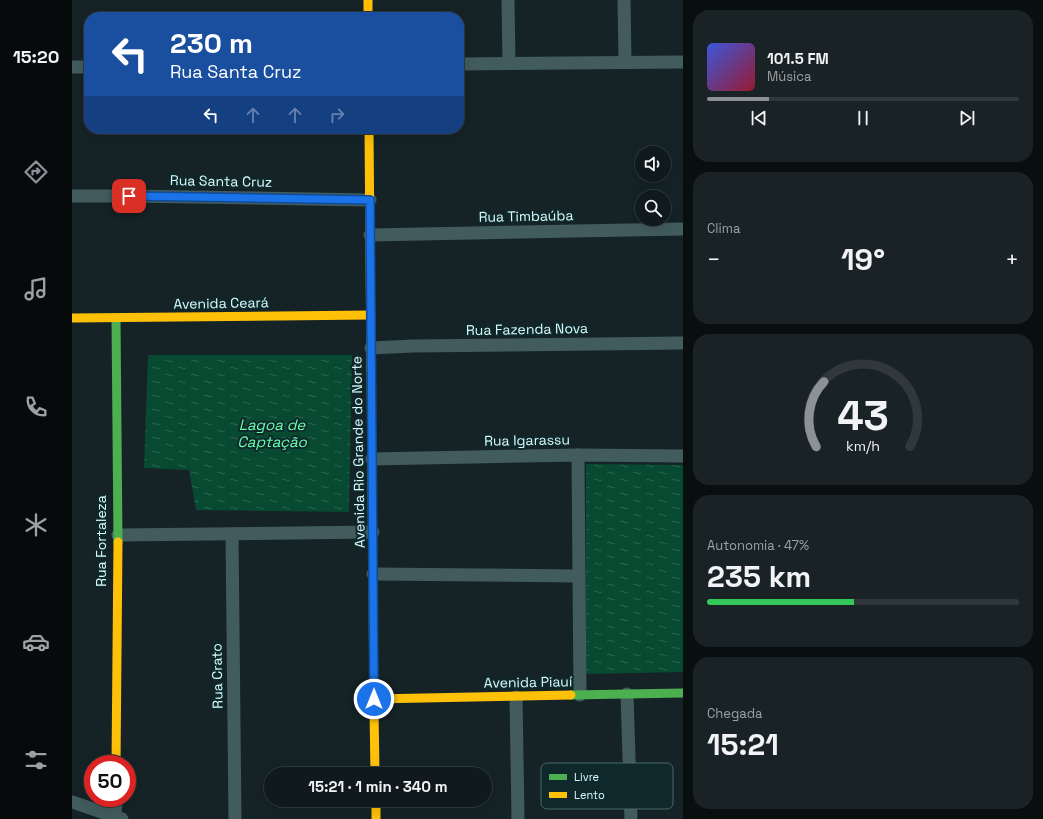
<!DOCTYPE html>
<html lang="pt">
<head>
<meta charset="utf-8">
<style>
	:root { --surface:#101a1c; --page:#192325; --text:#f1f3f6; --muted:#9ca1a3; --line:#30383b; --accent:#8c9099 }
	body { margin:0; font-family:"Space Grotesk",sans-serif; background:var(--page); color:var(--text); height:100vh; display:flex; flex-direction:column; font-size:15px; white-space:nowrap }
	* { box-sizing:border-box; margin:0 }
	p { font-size:13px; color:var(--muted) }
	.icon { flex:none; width:22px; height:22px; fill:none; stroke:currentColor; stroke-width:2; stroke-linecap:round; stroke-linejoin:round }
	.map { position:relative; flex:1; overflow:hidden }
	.details { display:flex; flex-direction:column; gap:10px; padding:10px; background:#090e0f; width:360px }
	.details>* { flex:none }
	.hud { position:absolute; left:12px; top:12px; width:380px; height:122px; border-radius:16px; box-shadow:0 4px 16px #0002,0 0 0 1px var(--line); background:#1a4fa0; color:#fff; overflow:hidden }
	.controls { position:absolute; left:563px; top:146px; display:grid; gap:8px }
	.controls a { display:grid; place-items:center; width:36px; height:36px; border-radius:50%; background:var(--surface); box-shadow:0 4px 16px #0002,0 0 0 1px var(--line); font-size:20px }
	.speed { position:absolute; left:12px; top:755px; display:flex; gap:8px; font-size:20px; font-weight:700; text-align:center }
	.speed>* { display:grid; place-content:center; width:52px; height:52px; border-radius:50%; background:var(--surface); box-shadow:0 4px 16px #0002,0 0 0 1px var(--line); line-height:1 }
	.speed .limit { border:6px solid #d22; background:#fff; color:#111 }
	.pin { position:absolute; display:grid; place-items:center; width:34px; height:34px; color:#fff; margin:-17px; border-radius:8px; box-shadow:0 2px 6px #0006 }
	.me { position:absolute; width:44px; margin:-22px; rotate:0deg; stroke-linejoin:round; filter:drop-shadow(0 0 3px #0008) }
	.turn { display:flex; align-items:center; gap:14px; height:84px; padding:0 20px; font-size:18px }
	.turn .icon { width:52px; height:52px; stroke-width:2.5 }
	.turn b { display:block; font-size:28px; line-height:34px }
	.lanes { display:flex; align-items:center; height:38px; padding:0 20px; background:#0003; justify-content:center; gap:20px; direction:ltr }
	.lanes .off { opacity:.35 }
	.big { font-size:30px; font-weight:800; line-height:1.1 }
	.details .card { flex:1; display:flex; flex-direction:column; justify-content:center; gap:6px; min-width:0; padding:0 14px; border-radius:16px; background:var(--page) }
	.details .dial { align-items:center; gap:0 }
	.dial svg { height:104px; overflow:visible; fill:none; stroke:var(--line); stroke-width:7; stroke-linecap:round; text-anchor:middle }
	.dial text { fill:var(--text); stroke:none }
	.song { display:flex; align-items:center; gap:12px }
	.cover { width:48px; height:48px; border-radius:6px; background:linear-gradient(135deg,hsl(230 70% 55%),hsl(350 70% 35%)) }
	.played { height:4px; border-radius:2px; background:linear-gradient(90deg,var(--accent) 20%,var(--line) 20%) }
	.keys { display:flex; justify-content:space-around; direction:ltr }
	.heat { display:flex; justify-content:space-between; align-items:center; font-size:22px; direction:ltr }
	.charge { height:6px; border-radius:3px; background:linear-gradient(90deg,#34c759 47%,var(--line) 0) }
	.trip { position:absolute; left:192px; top:767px; width:228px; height:40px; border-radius:20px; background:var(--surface); box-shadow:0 4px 16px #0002,0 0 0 1px var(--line); font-weight:800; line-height:40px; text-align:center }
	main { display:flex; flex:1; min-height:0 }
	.tab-bar { display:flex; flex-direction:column; width:72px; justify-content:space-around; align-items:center; background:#060a0b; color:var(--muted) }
	.tab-bar .icon { width:28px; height:28px }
	.tab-bar .active { color:var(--accent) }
	.tab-bar b { font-size:18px; color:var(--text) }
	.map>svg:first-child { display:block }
</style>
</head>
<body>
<main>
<nav class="tab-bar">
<b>15:20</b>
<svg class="icon active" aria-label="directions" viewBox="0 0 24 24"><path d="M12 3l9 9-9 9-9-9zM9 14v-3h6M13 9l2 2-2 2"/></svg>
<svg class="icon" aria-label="music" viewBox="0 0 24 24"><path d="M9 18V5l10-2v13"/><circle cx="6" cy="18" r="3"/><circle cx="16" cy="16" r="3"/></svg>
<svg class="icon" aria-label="phone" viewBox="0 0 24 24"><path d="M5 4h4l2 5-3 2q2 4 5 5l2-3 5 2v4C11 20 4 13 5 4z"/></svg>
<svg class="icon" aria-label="climate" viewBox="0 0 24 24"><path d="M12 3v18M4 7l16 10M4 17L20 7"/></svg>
<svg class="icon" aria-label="car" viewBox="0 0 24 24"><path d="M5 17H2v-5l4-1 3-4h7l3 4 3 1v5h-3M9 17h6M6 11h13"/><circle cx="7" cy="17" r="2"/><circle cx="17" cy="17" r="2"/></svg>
<svg class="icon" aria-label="filters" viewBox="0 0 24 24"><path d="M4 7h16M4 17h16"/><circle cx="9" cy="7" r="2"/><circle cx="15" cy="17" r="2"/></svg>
</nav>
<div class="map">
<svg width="611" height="819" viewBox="0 0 611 819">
	<defs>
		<pattern id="water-ripples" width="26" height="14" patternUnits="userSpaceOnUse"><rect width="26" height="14" fill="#074a31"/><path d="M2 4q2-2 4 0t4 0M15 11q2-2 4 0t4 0" fill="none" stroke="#2b6550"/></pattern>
	</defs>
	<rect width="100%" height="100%" fill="#152326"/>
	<!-- water -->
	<g fill="url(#water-ripples)">
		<polygon points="76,355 280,355 277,512 124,510 117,470 72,468"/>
		<polygon points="514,464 611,465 611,672 514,674"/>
	</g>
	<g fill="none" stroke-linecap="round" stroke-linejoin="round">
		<!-- street -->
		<g stroke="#425c5d" stroke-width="13">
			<polyline points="436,0 437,63"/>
			<polyline points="552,0 553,61"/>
			<polyline points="387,64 611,62"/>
			<polyline points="0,67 17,67"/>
			<polyline points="0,196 57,196 298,200"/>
			<polyline points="298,235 611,229"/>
			<polyline points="299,348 341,346 611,343"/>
			<polyline points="506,455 508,695"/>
			<polyline points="300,459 506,455 611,456"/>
			<polyline points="160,534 163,819"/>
			<polyline points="46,535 301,532"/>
			<polyline points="301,574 507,576"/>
			<polyline points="555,694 559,819"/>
			<polyline points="444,697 446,819"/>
			<polyline points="0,802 50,819"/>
			<polyline points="43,819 44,798"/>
		</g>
		<!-- fast -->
		<g stroke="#4caf50" stroke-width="9">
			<polyline points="44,318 46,542"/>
			<polyline points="299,371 302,710"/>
			<polyline points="499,695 611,693"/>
		</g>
		<!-- slow -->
		<g stroke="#ffc107" stroke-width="9">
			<polyline points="296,0 296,17"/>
			<polyline points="297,129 299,371"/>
			<polyline points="0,318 299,315"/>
			<polyline points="302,699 499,695"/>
			<polyline points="302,710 303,774"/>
			<polyline points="44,764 46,542"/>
			<polyline points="304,800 304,819"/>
		</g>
	</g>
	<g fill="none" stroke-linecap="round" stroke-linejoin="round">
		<!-- route casing -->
		<g stroke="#114b97" stroke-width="10">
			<polyline id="route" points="57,196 298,200 302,699"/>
		</g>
		<!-- route -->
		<use href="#route" stroke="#1a73e8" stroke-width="7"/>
	</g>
	<g text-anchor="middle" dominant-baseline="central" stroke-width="4" stroke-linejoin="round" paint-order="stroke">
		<!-- street labels -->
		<g font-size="14" fill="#dafcff" stroke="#0f282c">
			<text transform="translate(149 181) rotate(1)">Rua Santa Cruz</text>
			<text transform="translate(454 216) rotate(-1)">Rua Timbaúba</text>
			<text transform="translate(149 303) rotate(-1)">Avenida Ceará</text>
			<text transform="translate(455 329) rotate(-1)">Rua Fazenda Nova</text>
			<text transform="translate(455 440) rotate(-1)">Rua Igarassu</text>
			<text transform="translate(286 452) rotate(-91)">Avenida Rio Grande do Norte</text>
			<text transform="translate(29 541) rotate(-90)">Rua Fortaleza</text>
			<text transform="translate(145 676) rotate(-91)">Rua Crato</text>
			<text transform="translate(456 682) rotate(-1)">Avenida Piauí</text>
		</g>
		<!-- water labels -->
		<g font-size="15" font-style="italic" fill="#68ffa9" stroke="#0f282c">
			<text x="200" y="424">Lagoa de<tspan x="200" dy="17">Captação</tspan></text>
		</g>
	</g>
	<!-- legend -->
	<rect x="469" y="763" width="132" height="46" rx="6" fill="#0f282c" stroke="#4c686b" stroke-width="1"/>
	<rect x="477" y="774" width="18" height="6" fill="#4caf50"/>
	<rect x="477" y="792" width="18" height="6" fill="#ffc107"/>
	<g font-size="11" fill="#dafcff">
		<text x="502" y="781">Livre</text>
		<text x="502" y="799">Lento</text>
	</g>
</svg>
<div class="controls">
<a><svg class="icon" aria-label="sound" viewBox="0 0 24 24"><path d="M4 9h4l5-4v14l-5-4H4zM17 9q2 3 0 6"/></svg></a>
<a><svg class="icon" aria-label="search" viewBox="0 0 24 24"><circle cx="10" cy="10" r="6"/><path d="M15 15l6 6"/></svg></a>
</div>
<div class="speed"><div class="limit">50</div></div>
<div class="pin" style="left:57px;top:196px;background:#d93025"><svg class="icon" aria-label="arrive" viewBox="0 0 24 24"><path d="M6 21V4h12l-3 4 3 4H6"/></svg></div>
<svg class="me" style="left:302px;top:699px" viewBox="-20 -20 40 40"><circle r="17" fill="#1a73e8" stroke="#fff" stroke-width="3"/><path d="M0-11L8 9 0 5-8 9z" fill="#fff"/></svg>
<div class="trip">15:21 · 1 min · 340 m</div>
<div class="hud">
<div class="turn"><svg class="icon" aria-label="left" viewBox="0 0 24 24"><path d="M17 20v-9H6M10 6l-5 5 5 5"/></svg><div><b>230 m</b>Rua Santa Cruz</div></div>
<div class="lanes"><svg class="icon" aria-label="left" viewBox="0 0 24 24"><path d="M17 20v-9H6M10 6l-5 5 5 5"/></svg><svg class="icon off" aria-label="ahead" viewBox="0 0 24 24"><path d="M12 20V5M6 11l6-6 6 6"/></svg><svg class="icon off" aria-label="ahead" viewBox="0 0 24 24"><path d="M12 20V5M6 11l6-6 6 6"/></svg><svg class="icon off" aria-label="right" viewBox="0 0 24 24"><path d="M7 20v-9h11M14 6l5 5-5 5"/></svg></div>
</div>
</div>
<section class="details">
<div class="card">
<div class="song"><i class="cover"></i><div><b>101.5 FM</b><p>Música</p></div></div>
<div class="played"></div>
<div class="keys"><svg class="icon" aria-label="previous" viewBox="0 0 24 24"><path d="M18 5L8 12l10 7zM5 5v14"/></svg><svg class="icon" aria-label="pause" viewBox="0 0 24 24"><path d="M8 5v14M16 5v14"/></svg><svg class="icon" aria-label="next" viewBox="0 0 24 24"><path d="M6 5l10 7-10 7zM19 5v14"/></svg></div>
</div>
<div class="card"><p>Clima</p>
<div class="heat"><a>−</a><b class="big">19°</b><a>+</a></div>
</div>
<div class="card dial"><svg viewBox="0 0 100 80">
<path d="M14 69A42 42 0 1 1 86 69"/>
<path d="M14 69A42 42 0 0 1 20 19" stroke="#8c9099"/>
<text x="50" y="56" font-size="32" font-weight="700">43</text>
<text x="50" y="72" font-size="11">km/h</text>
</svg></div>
<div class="card"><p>Autonomia · 47%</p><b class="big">235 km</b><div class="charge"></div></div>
<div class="card"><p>Chegada</p><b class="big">15:21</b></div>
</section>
</main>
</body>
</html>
